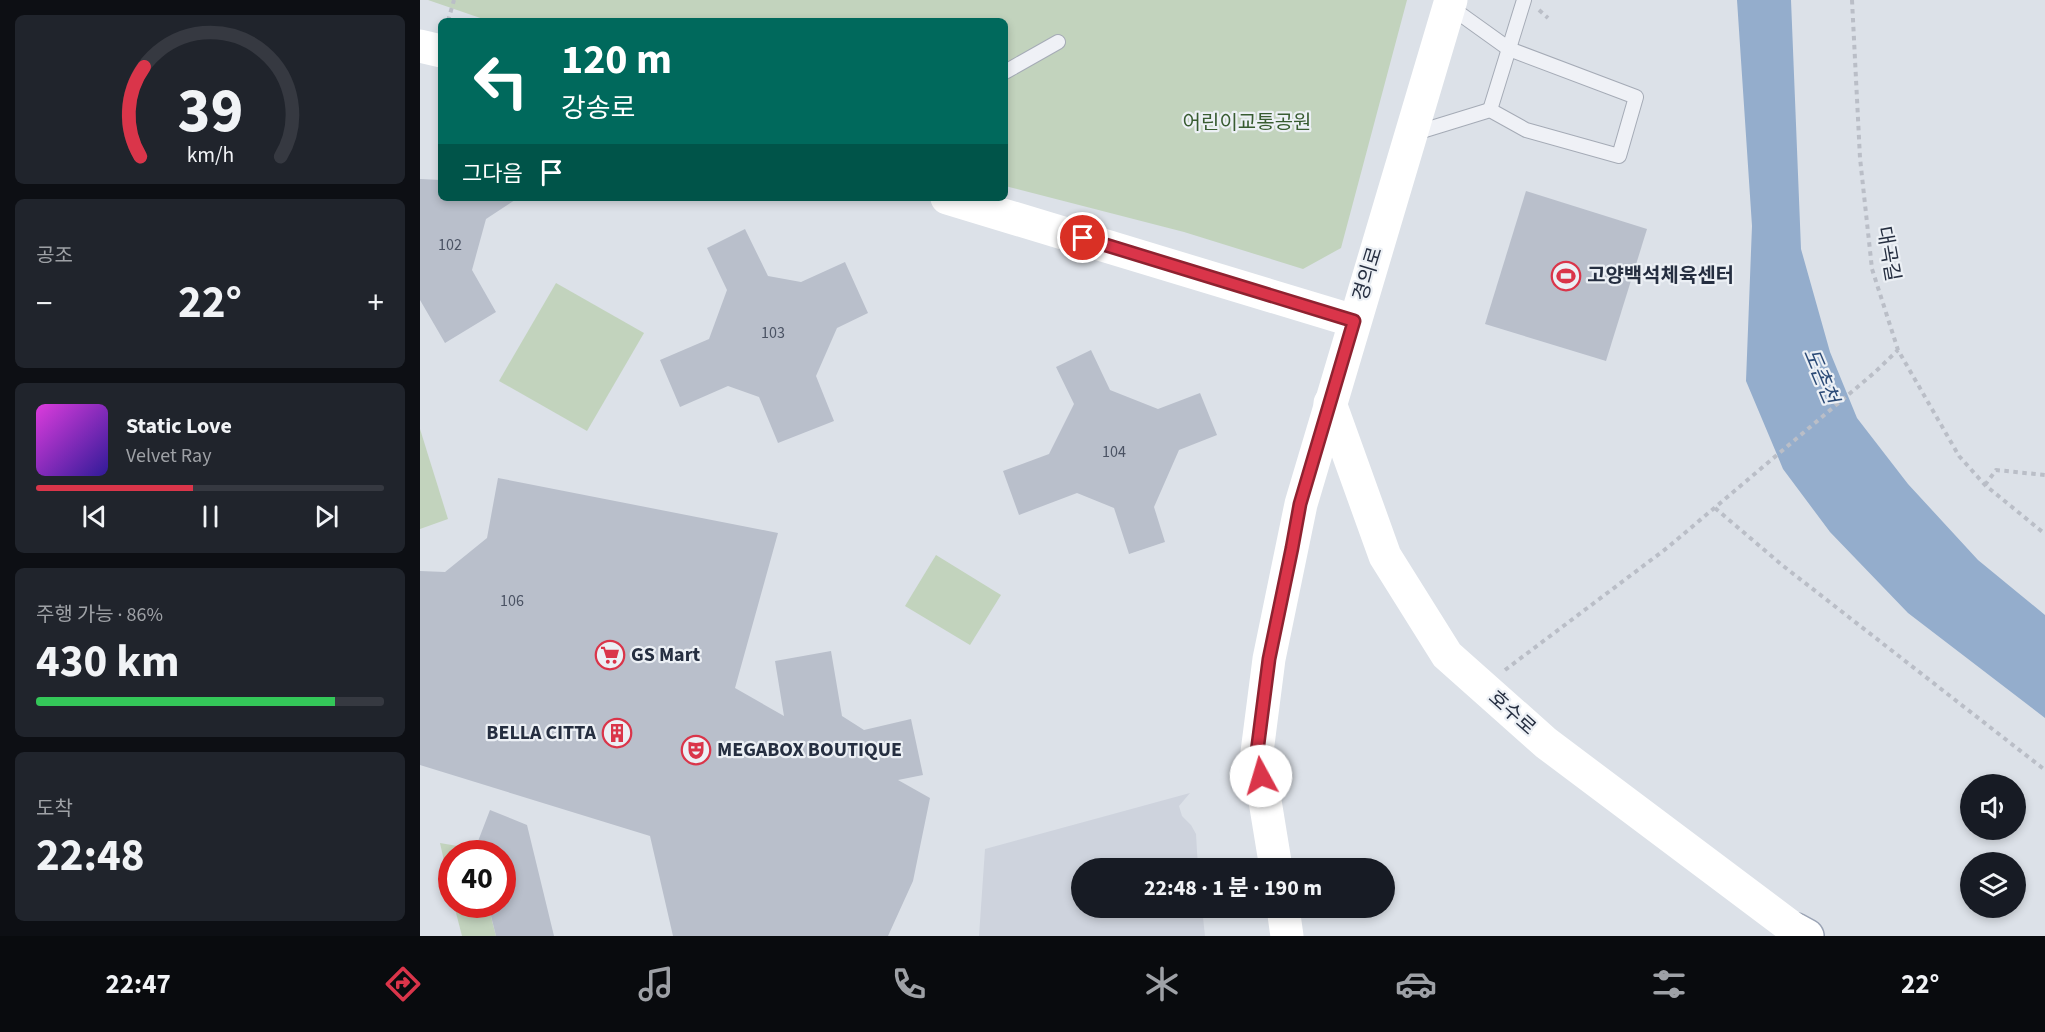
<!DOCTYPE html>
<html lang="ko">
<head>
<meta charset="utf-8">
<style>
	:root { --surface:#171b24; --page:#20242c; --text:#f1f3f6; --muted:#9ea1a6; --line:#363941; --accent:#da354a }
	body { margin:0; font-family:"Source Sans 3","Noto Sans KR",sans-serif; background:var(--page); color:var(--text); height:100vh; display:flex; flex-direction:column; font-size:22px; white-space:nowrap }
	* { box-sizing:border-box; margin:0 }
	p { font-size:20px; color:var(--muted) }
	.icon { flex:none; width:33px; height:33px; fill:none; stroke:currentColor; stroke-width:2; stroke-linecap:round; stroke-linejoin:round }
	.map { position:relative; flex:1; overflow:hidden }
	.sheet { display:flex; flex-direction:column; gap:15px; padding:15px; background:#0d0f14; width:420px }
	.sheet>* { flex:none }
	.hud { position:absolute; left:18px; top:18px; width:570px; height:183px; border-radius:9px; box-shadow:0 3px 9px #0003; background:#00695c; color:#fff; overflow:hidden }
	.fabs { position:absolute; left:1540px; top:774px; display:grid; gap:12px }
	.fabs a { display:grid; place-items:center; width:66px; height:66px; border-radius:50%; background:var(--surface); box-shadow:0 3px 9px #0003; font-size:30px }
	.speed { position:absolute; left:18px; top:840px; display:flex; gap:12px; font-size:30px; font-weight:700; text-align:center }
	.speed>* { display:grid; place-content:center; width:78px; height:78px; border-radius:50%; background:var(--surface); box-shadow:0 3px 9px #0003; line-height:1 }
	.speed .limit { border:9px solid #d22; background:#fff; color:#111 }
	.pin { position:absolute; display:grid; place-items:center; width:51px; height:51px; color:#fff; margin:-26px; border:3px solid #fff; border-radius:50%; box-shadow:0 2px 6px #0007 }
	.me { position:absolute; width:66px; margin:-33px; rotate:354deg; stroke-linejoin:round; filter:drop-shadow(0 0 4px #0008) }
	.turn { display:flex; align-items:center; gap:21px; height:126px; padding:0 24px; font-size:27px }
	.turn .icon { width:78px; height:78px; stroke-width:2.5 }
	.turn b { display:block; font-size:42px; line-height:51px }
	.then { display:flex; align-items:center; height:57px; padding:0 24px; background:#0003; gap:12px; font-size:22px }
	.big { font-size:45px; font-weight:700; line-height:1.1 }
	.sheet .card { flex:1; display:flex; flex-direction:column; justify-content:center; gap:9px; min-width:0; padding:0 21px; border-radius:9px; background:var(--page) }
	.sheet .dial { align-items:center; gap:0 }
	.dial svg { height:156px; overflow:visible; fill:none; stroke:var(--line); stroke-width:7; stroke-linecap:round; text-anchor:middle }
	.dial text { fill:var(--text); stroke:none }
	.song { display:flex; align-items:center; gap:18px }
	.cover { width:72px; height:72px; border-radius:9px; background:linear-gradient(135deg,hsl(300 70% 55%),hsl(250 70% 35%)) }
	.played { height:6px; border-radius:3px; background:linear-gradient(90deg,var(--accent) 45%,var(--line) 45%) }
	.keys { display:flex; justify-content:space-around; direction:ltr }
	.heat { display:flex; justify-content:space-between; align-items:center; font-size:33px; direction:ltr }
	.charge { height:9px; border-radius:4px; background:linear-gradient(90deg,#34c759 86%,var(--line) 0) }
	.trip { position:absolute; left:651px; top:858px; width:324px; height:60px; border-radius:30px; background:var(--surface); box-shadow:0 3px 9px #0003; font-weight:700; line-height:60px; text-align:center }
	.tab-bar { display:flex; height:96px; justify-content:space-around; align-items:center; background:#090b0e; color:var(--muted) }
	.tab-bar .icon { width:42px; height:42px }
	.tab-bar .current { color:var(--accent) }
	.tab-bar b { font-size:27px; color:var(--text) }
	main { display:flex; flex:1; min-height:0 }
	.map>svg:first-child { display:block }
</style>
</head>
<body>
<main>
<section class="sheet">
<div class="card dial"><svg viewBox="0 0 100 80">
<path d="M14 69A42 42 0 1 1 86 69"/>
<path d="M14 69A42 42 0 0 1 16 23" stroke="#da354a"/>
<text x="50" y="56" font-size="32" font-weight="700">39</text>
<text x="50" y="72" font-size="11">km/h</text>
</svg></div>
<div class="card"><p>공조</p>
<div class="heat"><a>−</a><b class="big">22°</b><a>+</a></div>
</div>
<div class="card">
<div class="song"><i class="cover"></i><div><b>Static Love</b><p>Velvet Ray</p></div></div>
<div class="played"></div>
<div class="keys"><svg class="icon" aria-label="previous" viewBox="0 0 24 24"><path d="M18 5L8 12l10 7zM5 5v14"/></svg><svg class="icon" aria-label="pause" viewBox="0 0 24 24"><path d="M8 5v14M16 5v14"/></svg><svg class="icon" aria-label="next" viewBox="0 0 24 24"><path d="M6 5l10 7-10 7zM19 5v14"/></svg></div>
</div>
<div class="card"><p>주행 가능 · 86%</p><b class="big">430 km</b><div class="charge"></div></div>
<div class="card"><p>도착</p><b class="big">22:48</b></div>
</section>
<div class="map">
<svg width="1625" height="936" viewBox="0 0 1625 936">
	<rect width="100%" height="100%" fill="#dce1e8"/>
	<!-- built -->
	<polygon fill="#ced3dd" points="770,793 759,806 762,816 771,825 776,834 778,868 662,868 662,908 782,908 785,936 559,936 565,849"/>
	<!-- green -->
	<g fill="#c2d3bd">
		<polygon points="8,0 987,0 921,248 883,269 764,232 585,186 585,21 69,21"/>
		<polygon points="136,283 224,333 167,431 79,381"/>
		<polygon points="0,429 28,519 0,529"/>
		<polygon points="516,555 581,595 550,645 485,606"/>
		<polygon points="20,843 55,849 56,853 32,854 31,892"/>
		<polygon points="34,905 68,905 76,936 42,936"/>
	</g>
	<!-- water -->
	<polygon fill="#94adcc" points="1317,0 1371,0 1381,249 1410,352 1437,418 1488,484 1558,560 1625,615 1625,718 1488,613 1410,532 1363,469 1326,381 1332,226"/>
	<!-- building -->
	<g fill="#b9bfcb">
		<polygon points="0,179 21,180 21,198 93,198 95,200 66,219 52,270 76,312 25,343 0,300"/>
		<polygon points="1106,191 1227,229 1186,361 1065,324"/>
		<polygon points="325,229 348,276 381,282 425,262 448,313 417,328 396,376 414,421 358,443 339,397 308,386 260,407 240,360 289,339 307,290 287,248"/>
		<polygon points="671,350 690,390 738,409 780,393 797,435 759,450 734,507 745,542 709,554 694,508 657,493 599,515 583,471 629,454 654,404 636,367"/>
		<polygon points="78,478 358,533 315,688 364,716 355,661 411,651 422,716 444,730 491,719 503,775 478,780 510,798 493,881 468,936 253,936 230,836 0,765 0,571 25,572 67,538"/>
		<polygon points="70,810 107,825 134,936 76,936 68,904 82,904 82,854 56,854 55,849"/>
	</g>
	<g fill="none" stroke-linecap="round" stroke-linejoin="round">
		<!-- lane casing -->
		<g stroke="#a5abb6" stroke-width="16">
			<g id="lane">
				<polyline points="585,72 638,42"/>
				<polyline points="1070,110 1104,0"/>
				<polyline points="992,134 1070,110 1106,130 1199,156 1216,97 1089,49 1029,6"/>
			</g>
		</g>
		<!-- primary casing -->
		<g stroke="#9ba4b5" stroke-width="36">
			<polyline id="primary" points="1376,930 1387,936"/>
		</g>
		<!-- path -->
		<g stroke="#babec7" stroke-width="4" stroke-dasharray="4.5 4.5" stroke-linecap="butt">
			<polyline points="1432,0 1440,158 1452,269 1478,350 1539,456 1565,485 1625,534"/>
			<polyline points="1119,10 1128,18"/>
			<polyline points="28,21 34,0"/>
			<polyline points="1565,485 1576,470 1625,475"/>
			<polyline points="1295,508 1362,565 1625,770"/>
			<polyline points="1085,670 1247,548 1454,373 1478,350"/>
		</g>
		<!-- lane -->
		<use href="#lane" stroke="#eff1f6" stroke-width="14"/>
		<!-- secondary -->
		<g stroke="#fff" stroke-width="33">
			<polyline points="0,46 21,51"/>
			<polyline points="527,198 934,321"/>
			<polyline points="910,403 965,556 1027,655 1126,743 1383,936"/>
			<polyline points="856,868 837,752 849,659 881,504 1031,0"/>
			<polyline points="863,908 867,936"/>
		</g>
		<!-- primary -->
		<use href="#primary" stroke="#fff" stroke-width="33"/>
	</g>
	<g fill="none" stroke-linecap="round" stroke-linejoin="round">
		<!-- route casing -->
		<g stroke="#8e2230" stroke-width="15">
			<polyline id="route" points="663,238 934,321 880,504 872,548 849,659 837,752 841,776"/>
		</g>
		<!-- route -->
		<use href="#route" stroke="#da354a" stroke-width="10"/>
	</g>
	<!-- icons -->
	<defs>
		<g id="stadium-ring" transform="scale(1.5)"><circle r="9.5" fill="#ecf0f5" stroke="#da354a" stroke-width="1.5"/><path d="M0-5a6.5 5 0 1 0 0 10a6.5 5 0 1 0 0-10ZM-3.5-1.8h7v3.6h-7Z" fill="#da354a"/></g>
		<g id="supermarket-ring" transform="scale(1.5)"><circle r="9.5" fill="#ecf0f5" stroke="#da354a" stroke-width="1.5"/><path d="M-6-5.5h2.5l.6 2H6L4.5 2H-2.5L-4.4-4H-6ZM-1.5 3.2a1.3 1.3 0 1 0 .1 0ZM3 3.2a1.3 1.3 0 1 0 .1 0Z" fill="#da354a"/></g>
		<g id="building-ring" transform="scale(1.5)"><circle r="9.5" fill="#ecf0f5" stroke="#da354a" stroke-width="1.5"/><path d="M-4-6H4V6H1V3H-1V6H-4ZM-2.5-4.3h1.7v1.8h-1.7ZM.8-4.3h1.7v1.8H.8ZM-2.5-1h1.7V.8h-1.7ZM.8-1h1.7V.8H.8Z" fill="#da354a"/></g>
		<g id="theatre-ring" transform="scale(1.5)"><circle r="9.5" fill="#ecf0f5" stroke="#da354a" stroke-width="1.5"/><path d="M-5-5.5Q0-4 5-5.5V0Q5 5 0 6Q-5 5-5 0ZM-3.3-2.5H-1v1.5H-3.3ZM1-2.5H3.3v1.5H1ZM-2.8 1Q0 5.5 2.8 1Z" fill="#da354a"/></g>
	</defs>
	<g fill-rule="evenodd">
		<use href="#stadium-ring" x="1146" y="276"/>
		<use href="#supermarket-ring" x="190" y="655"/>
		<use href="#building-ring" x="197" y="733"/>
		<use href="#theatre-ring" x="276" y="750"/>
	</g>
	<g text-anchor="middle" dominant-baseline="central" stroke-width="4.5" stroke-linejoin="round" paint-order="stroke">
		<!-- number labels -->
		<g font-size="16" fill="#4a5263">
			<text x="30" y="245">102</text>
			<text x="353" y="333">103</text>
			<text x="694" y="452">104</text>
			<text x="92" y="601">106</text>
		</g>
		<!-- park labels -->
		<g font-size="20" fill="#385c31" stroke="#ecf0f5">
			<text x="827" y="123">어린이교통공원</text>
		</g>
		<!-- street labels -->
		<g font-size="20" fill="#252e40" stroke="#ecf0f5">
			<text transform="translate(1468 254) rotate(80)">대곡길</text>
			<text transform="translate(948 274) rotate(-73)">경의로</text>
			<text transform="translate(1092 713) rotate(42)">호수로</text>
		</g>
		<!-- poi labels -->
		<g font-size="20" font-weight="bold" fill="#252e40" stroke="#ecf0f5" text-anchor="start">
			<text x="1167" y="276">고양백석체육센터</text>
			<text x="211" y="655">GS Mart</text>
			<text x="176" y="733" text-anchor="end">BELLA CITTA</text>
			<text x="297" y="750">MEGABOX BOUTIQUE</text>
		</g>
		<!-- water labels -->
		<g font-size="21" font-style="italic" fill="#2c4b77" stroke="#ecf0f5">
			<text transform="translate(1401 376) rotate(67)">도촌천</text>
		</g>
	</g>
</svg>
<div class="fabs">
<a><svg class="icon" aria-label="sound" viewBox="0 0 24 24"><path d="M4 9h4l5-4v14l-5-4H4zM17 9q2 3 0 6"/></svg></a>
<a><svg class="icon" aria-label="layers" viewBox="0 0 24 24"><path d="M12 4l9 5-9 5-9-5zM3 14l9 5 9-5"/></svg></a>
</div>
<div class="speed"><div class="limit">40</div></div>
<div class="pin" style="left:663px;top:238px;background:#d93025"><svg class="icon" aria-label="arrive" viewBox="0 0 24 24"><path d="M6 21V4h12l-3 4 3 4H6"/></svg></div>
<svg class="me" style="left:841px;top:776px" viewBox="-20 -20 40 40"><circle r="19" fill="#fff"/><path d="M0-13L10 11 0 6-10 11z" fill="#da354a"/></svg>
<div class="trip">22:48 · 1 분 · 190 m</div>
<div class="hud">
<div class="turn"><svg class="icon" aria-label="left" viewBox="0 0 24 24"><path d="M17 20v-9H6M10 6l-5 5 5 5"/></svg><div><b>120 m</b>강송로</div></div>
<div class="then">그다음<svg class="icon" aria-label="arrive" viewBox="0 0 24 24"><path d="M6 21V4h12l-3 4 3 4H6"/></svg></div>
</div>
</div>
</main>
<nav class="tab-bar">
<b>22:47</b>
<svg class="icon current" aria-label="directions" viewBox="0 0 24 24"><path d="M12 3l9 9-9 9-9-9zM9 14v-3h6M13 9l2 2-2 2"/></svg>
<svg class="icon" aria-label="music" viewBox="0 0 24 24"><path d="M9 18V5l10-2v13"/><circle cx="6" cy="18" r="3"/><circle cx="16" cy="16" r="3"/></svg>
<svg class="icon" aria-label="phone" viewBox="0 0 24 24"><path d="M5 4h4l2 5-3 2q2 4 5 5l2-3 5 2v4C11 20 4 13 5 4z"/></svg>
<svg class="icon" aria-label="climate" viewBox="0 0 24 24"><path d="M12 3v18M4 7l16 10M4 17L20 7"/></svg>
<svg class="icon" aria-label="car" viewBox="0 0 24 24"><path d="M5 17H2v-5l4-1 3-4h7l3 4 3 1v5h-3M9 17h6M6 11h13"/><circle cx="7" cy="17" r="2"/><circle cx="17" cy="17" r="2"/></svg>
<svg class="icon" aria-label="filters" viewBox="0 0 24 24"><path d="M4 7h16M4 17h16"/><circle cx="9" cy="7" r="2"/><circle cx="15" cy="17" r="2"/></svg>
<b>22°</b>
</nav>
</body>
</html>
